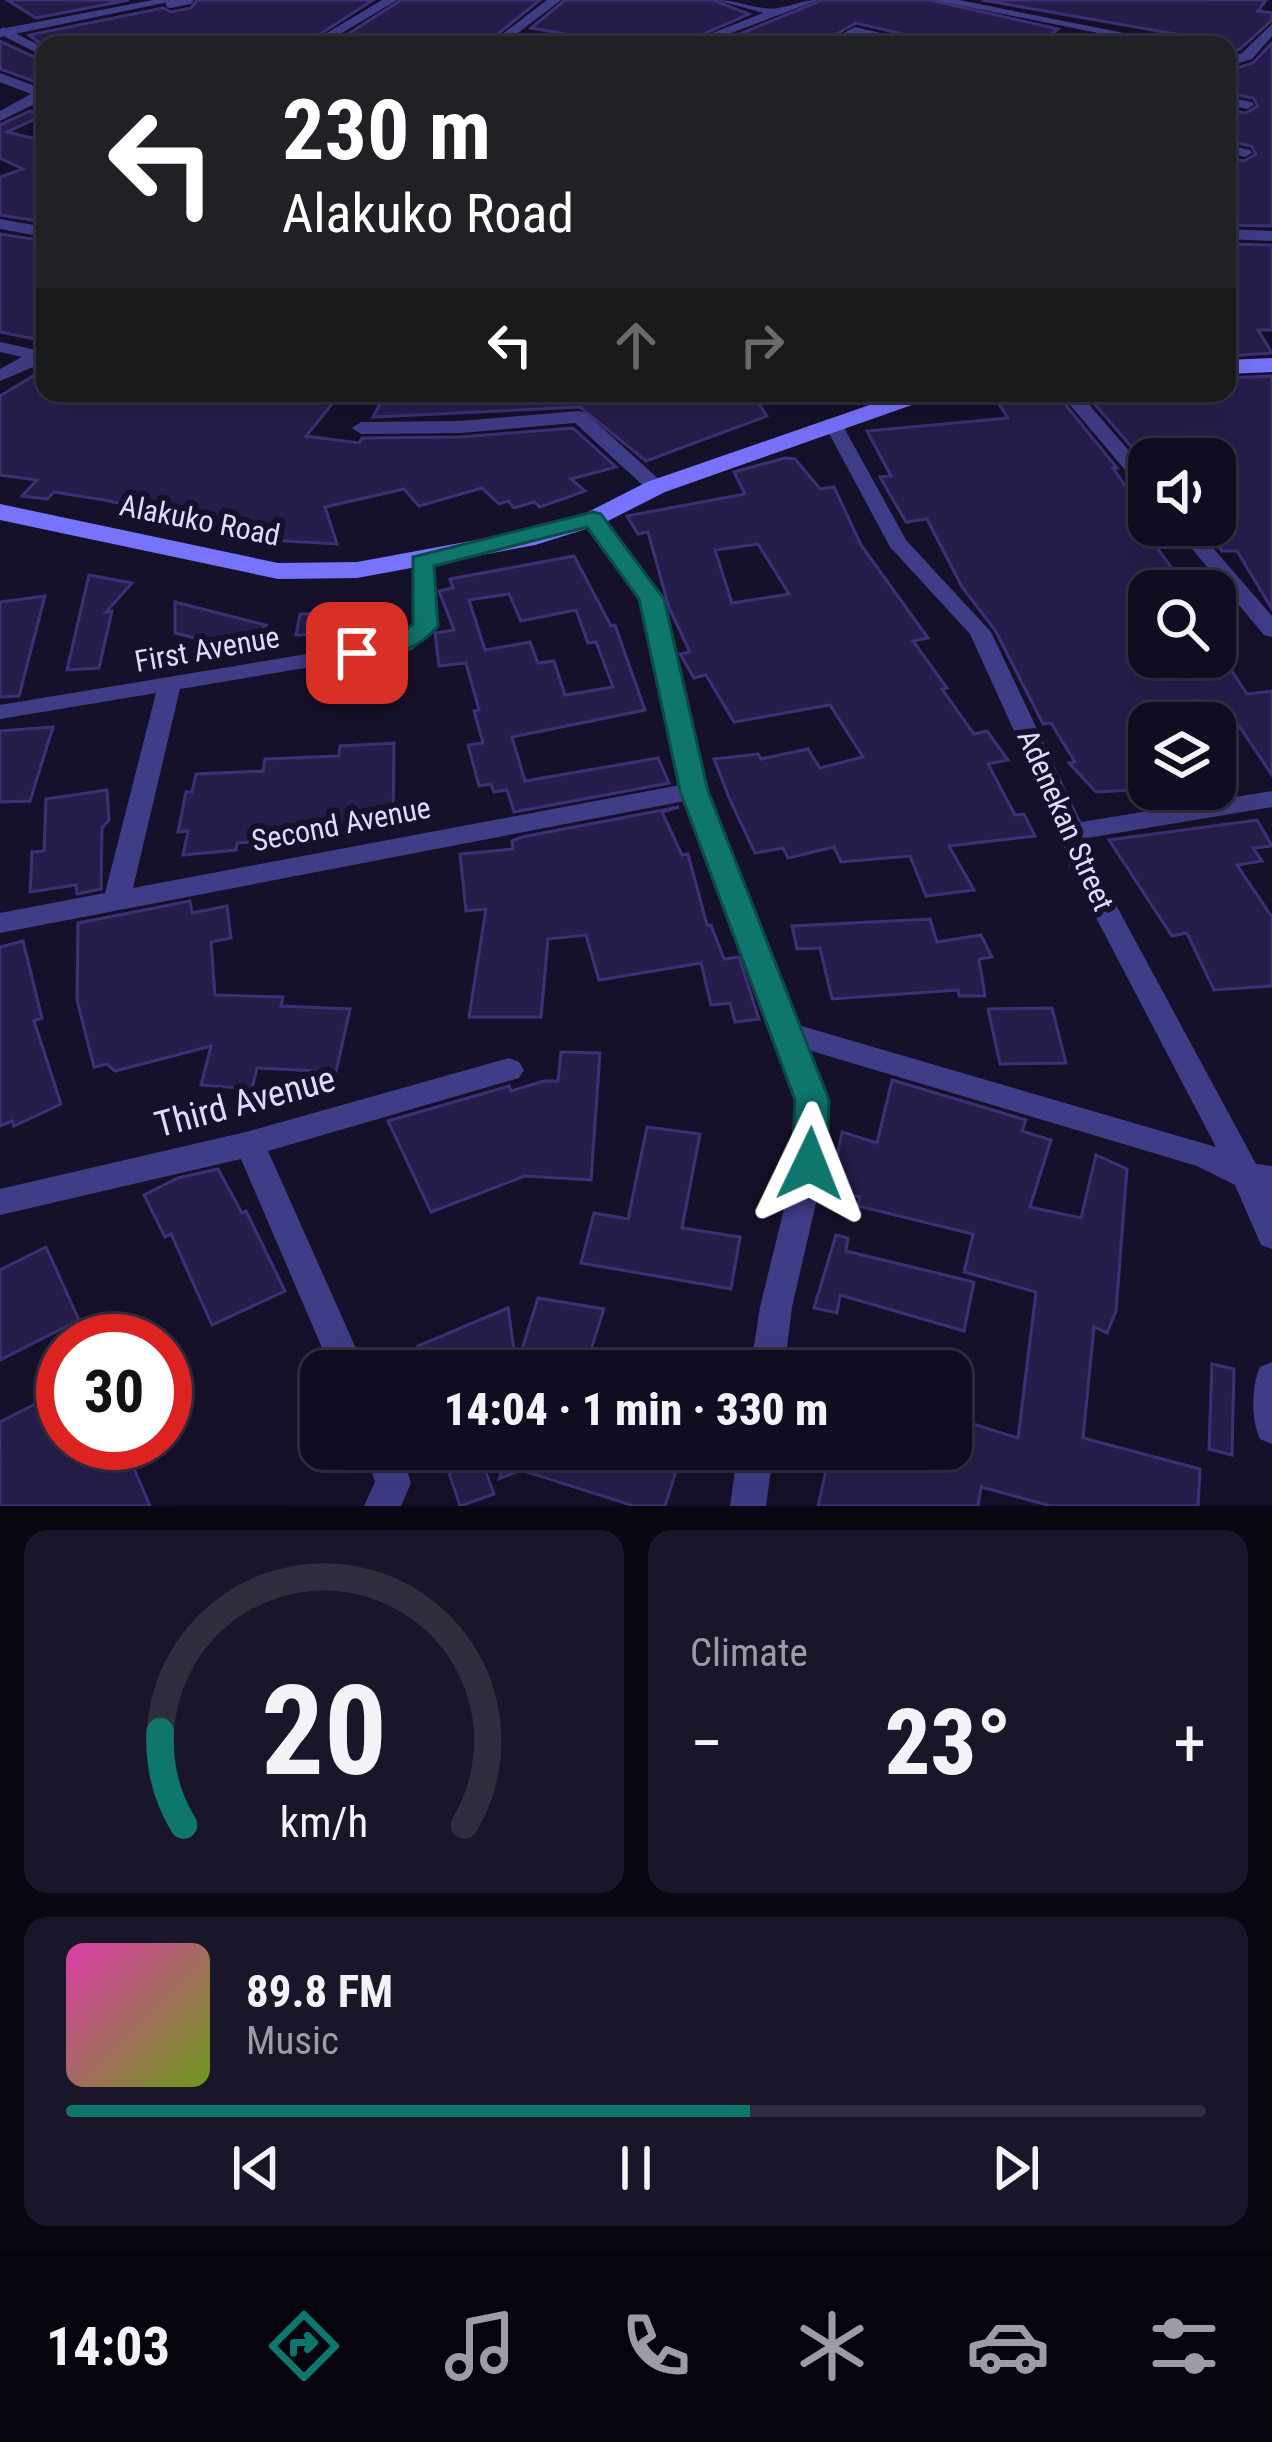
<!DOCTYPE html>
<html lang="en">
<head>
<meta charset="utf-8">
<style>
	:root { --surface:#100d20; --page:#191629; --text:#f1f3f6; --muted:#9c9ca5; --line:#302d3e; --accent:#0f766e }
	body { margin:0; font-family:"Roboto Condensed",sans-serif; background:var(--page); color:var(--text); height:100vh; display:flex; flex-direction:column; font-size:45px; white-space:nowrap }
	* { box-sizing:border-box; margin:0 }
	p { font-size:39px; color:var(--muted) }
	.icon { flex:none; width:66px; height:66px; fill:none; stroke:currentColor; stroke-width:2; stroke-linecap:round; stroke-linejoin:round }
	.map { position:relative; height:1506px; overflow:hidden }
	.side { display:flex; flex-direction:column; gap:24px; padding:24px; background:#090712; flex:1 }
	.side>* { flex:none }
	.hud { position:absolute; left:36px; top:36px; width:1200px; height:366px; border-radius:24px; box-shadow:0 12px 48px #0002,0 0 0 3px var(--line); background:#202124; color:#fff; overflow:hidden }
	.tools { position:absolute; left:1128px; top:438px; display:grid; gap:24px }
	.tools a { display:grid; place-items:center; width:108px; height:108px; border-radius:24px; background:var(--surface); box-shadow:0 12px 48px #0002,0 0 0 3px var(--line); font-size:60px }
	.speed { position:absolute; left:36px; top:1314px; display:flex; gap:24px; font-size:60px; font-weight:700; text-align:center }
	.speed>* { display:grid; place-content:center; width:156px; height:156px; border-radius:50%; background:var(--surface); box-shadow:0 12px 48px #0002,0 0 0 3px var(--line); line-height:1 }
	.speed .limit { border:18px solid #d22; background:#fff; color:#111 }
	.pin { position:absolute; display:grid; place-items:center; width:102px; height:102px; color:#fff; margin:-51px; border-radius:24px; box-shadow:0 6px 18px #0006 }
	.me { position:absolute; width:132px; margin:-66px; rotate:2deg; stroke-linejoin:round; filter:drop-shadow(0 0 9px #0008) }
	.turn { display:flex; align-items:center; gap:42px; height:252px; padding:0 48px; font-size:54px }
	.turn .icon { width:156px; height:156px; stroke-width:2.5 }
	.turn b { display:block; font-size:84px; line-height:102px }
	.lanes { display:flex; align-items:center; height:114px; padding:0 48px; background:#0003; justify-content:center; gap:60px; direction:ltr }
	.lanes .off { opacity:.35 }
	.big { font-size:90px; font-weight:800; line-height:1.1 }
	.side .tile { flex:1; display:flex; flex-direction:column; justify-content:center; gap:18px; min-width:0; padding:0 42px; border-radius:24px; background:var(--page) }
	.side .dial { align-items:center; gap:0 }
	.dial svg { height:312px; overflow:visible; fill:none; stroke:var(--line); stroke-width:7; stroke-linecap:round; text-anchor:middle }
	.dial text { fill:var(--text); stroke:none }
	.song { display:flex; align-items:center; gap:36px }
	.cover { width:144px; height:144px; border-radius:18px; background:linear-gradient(135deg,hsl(320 70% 55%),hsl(80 70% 35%)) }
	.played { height:12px; border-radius:6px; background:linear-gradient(90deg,var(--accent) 60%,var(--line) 60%) }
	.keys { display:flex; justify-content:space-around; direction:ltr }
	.heat { display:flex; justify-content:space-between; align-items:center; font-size:66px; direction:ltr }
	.side .tiles { flex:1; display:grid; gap:24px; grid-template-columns:1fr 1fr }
	.tile:last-child { grid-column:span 2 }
	.trip { position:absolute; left:300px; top:1350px; width:672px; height:120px; border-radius:24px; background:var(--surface); box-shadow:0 12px 48px #0002,0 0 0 3px var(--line); font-weight:800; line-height:120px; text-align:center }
	.dock { display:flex; height:192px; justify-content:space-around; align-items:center; background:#06050d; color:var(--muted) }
	.dock .icon { width:84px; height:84px }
	.dock .active { color:var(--accent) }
	.dock b { font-size:54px; color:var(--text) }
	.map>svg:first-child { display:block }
</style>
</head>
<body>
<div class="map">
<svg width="1272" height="1506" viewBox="0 0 1272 1506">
	<rect width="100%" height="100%" fill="#16112a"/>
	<!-- building -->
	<g fill="#271d4b" stroke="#3e3076" stroke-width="3" fill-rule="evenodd">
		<polygon points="7,0 129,0 36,18"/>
		<polygon points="197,0 373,0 303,45 42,45 29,35 163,8 171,12 191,8"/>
		<polygon points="401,0 540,0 484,45 331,45"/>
		<polygon points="565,0 713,0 749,14 678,45 586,45 595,39 531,28"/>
		<polygon points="822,0 930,0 1058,29 1037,45 982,36 968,45 925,45 920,38 856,23 816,45 713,45"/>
		<polygon points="982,0 1266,0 1258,11 1272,13 1272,20 1240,49 1227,54 1227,43"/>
		<polygon points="0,41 45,62 45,85 0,69"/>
		<polygon points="1272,43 1272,226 1227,225 1227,158 1244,161 1256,154 1251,146 1227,141 1227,110 1246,113 1258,106 1253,98 1227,93 1227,71 1253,63"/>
		<polygon points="30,111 44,115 7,132 45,141 45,222 0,215 0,177 23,169 0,158 0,125"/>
		<polygon points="0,234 45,241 45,341 0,332"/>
		<polygon points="1227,244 1272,245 1272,330 1258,330 1272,353 1227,356 1227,340 1237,340 1229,325 1237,325 1227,308"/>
		<polygon points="45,369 45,393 248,393 244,397 306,403 306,393 341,393 306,436 359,443 362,438 460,437 573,428 616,467 571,479 585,491 540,507 534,502 514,508 508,501 499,504 482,488 419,506 404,489 325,507 337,544 230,538 230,533 200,528 204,522 104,500 54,492 47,499 22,496 37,480 0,475 0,396"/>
		<polygon points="1272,376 1272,609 1237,551 1222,551 1215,543 1215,459 1149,459 1148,466 1085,393 1227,393 1227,378"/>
		<polygon points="386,393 579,393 585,401 628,393 752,393 767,416 646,461 580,407 373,417"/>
		<polygon points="1020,393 1056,393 1117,468 1113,468 1139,506 1127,507 1180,579 1149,583 1149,662 1222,656 1247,694 1272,691 1272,775 1225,705 1227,723 1203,723 1199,717 1149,723 1149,789 1096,792 1069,763 1075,762 1051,723 1043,724 995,630 962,587 927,519 906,522 880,477 891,476 867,431 1008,418 993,395"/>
		<path d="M785 458 795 459 820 489 834 487 861 545 928 638 913 641 947 688 942 689 974 734 987 731 1008 760 988 764 1015 815 1024 814 1035 836 949 846 974 890 926 896 910 856 841 862 834 847 788 858 783 848 755 853 730 800 714 759 758 754 761 759 808 749 820 768 863 757 830 705 734 722 706 675 694 678 680 654 690 652 669 608 648 532 638 534 627 516 745 494 734 472ZM758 544 789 594 732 603 715 550Z"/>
		<path d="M574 556 611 626 615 625 645 710 512 737 525 781 658 758 669 783 514 812 507 790 494 792 491 784 479 786 468 745 483 743 474 711 479 710 466 663 439 666 435 633 454 630 439 591 453 588 450 579ZM509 594 521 621 576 610 588 643 596 642 613 687 565 695 554 661 538 663 530 642 485 650 469 600Z"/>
		<polygon points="89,575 132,583 106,612 112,611 99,668 67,670"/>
		<polygon points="45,596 19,696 0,697 0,602"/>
		<polygon points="175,602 266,625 242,650 175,633"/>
		<polygon points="377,612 375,633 296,635 300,614"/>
		<polygon points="53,727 30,801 0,802 0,731"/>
		<polygon points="394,743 393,824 319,828 318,839 237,843 236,850 183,855 188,831 178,832 186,792 192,792 196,774 263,771 265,759 339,756 340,746"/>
		<polygon points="107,790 109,820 102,828 101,889 77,894 76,885 30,892 32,852 44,851 46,799"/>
		<polygon points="679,807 662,812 682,855 688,854 707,925 711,925 724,959 739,957 759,1019 735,1022 730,1003 711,1005 701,963 599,980 586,935 548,939 541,1017 469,1017 486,909 466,911 460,854 513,849 512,841 522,837"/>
		<polygon points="1257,820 1272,846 1253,848 1262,861 1237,865 1272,917 1272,986 1214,990 1187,933 1172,936 1109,840"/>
		<polygon points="190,901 192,913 227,906 231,938 211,942 215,995 283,997 281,1006 350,1009 336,1072 257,1068 252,1089 201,1085 211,1046 115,1071 107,1064 94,1067 77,1000 78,923"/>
		<polygon points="930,919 937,942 981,935 992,957 979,959 985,996 959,996 958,990 832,999 820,948 797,949 792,926"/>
		<polygon points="23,941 42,1018 34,1021 61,1104 14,1126 12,1121 0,1126 0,947"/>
		<polygon points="1052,1008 1066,1063 1000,1064 988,1009"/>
		<polygon points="561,1052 600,1053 591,1180 525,1176 431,1212 388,1121 509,1086 511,1091 544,1081 558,1081"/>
		<polygon points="892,1080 1026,1120 1022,1131 1051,1140 1030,1207 1081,1218 1096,1155 1127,1169 1116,1311 1107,1333 1094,1327 1083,1438 1200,1469 1198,1506 1051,1506 981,1487 978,1506 818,1506 831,1449 951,1449 951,1417 1018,1438 1036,1292 964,1272 973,1234 858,1206 860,1197 830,1191 842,1132 877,1143"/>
		<polygon points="647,1127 700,1134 682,1228 740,1237 731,1289 581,1263 594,1213 628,1219"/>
		<polygon points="218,1169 242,1213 246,1211 285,1291 212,1325 171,1234 165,1237 144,1195 178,1178"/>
		<polygon points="836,1235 848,1238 846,1251 974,1282 964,1331 840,1295 837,1313 814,1308"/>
		<polygon points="46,1247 79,1320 0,1360 0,1270"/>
		<polygon points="538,1298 604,1309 584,1371 552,1371 518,1362"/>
		<polygon points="508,1308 516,1363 500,1371 431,1371 418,1346"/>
		<polygon points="1212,1364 1234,1369 1232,1455 1209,1449"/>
		<polygon points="63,1390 63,1443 123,1443 150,1506 0,1506 0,1422"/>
		<polygon points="510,1449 683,1449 665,1506 634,1506 521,1470 499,1479"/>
		<polygon points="479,1453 494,1494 460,1506 446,1464"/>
	</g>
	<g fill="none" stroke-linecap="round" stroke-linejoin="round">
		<!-- lane -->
		<g stroke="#403d88" stroke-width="8">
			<polyline points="170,4 189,0"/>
			<polyline points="4,32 34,47"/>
		</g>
		<!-- street -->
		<g fill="#403d88" fill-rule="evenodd">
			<polygon points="153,0 178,0 0,37 0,29"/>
			<polygon points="382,0 397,0 322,45 307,45"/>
			<polygon points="547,0 561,0 502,45 488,45"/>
			<path d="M717 0C736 0 761 11 778 8 792 6 803 0 818 0L700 45H682L763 13Z"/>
			<polygon points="934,0 959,0 1184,45 1158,45"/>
			<polygon points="1272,24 1272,36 1252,59 1227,67 1227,59 1242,53"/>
			<path d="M855 27 919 42 921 45C900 45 880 36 859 36 846 36 834 45 820 45Z"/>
			<polygon points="0,73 45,90 45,99 0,121 0,111 31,94 0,82"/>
			<polygon points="1227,97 1252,102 1254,105 1247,109 1227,105"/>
			<polygon points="1227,145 1250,150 1252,153 1245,157 1227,153"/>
			<polygon points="0,219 45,227 45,237 0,229"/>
			<polygon points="1227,229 1272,231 1272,241 1227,239"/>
			<polygon points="0,342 36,350 45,347 45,362 0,381 0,369 22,357 0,352"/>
			<polygon points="1060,393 1079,393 1149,474 1149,492 1142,490"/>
			<polygon points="579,411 586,413 663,483 663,491 649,491 575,423 460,433 361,434 352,428 361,422 460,421"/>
			<polygon points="833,418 842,424 906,540 991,632 1081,822 1272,791 1272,807 1087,838 1096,868 1256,1164 1272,1166 1272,1249 1261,1245 1235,1185 1197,1166 808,1050 827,1099 825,1164 792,1307 784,1371 750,1371 760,1307 795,1164 797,1099 685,801 0,933 0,913 105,893 156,693 0,719 0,705 397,639 414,624 412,562 422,556 432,562 436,626 412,650 180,689 133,888 680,785 640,599 583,519 593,513 600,515 662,599 706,791 798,1025 1216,1147 1070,868 1060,832 970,634 890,547 824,424"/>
			<polygon points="1172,525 1193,525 1272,616 1272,637 1264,635"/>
			<polygon points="509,1058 519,1062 524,1070 519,1078 268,1151 366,1371 332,1371 241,1159 0,1215 0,1189 250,1131"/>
			<path d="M1272 1362V1444L1260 1439C1251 1419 1251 1387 1260 1367Z"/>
			<polygon points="364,1449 400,1449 411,1483 401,1506 364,1506 375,1482"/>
			<polygon points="738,1449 774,1449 766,1506 730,1506"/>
		</g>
		<!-- secondary -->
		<g fill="#7773fd" fill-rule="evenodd">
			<polygon points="1272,358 1272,372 1227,374 1227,360"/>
			<polygon points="904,393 946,393 665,492 602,524 535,545 357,578 278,579 0,520 0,504 278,563 357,562 531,530 584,514 647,482"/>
		</g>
	</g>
	<!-- route -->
	<path fill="#0f766e" stroke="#0a4d48" stroke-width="3" d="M593 512 601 514 664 599 708 791 829 1100 827 1164 822 1174 810 1178 797 1174 792 1164 795 1100 680 791 639 599 587 527 434 566 438 626C415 653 390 655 357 661L344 653 348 648 396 638 413 624V557Z"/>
	<g text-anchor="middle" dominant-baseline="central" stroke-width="12" stroke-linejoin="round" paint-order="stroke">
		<!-- street labels -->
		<g font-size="30" fill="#dfdaff" stroke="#16112a">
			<text transform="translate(200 520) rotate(11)">Alakuko Road</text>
			<text transform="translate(207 649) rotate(-10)">First Avenue</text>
			<text transform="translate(1066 820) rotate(66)">Adenekan Street</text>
			<text transform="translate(341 824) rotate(-11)">Second Avenue</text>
		</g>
		<!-- near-street labels -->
		<g font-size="36" fill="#dfdaff" stroke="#16112a">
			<text transform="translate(245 1102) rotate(-15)">Third Avenue</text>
		</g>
	</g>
</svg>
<div class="tools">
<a><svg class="icon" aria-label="sound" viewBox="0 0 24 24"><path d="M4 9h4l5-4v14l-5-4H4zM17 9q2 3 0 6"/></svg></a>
<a><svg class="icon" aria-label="search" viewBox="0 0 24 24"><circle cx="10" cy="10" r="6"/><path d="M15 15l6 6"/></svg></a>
<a><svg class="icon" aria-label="layers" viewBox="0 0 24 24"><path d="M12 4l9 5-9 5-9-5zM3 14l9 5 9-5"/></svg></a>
</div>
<div class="speed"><div class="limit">30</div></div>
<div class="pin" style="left:357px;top:653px;background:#d93025"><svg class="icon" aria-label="arrive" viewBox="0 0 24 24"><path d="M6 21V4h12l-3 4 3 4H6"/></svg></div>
<svg class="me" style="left:810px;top:1164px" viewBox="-20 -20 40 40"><path d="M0-17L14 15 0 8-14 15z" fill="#0f766e" stroke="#fff" stroke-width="4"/></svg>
<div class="trip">14:04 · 1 min · 330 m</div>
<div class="hud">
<div class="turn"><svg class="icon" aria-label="left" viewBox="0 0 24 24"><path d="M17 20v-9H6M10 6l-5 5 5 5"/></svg><div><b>230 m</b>Alakuko Road</div></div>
<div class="lanes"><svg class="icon" aria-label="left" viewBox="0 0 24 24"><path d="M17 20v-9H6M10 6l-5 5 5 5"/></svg><svg class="icon off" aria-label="ahead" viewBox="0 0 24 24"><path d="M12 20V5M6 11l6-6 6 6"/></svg><svg class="icon off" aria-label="right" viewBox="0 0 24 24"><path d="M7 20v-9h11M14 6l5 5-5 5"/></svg></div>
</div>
</div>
<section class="side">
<div class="tiles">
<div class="tile dial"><svg viewBox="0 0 100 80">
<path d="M14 69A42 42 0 1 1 86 69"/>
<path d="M14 69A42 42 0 0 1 8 45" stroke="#0f766e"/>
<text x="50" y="56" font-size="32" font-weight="700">20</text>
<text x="50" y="72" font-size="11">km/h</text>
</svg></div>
<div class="tile"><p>Climate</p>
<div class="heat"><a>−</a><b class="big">23°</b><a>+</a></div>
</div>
<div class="tile">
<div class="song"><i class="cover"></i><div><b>89.8 FM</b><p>Music</p></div></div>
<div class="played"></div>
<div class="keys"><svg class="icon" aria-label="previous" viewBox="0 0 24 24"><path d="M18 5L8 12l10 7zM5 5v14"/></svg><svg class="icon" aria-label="pause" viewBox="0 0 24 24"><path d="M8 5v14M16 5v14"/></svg><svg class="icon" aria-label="next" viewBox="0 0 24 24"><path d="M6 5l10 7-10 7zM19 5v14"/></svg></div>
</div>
</div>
</section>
<nav class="dock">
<b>14:03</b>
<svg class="icon active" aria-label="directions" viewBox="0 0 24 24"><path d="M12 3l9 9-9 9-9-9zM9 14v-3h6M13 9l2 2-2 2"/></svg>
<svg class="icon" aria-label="music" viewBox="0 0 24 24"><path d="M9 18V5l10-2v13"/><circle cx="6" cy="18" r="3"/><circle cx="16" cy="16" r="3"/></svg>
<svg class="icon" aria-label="phone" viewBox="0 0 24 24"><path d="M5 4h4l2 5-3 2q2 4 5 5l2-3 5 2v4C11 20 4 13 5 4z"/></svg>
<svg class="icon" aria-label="climate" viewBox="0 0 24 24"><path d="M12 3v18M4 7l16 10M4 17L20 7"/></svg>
<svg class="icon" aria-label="car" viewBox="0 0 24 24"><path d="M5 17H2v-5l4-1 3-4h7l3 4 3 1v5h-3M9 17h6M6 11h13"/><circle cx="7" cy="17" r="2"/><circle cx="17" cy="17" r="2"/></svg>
<svg class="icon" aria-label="filters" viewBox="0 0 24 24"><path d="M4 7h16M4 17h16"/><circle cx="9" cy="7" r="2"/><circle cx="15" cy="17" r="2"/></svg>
</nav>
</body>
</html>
